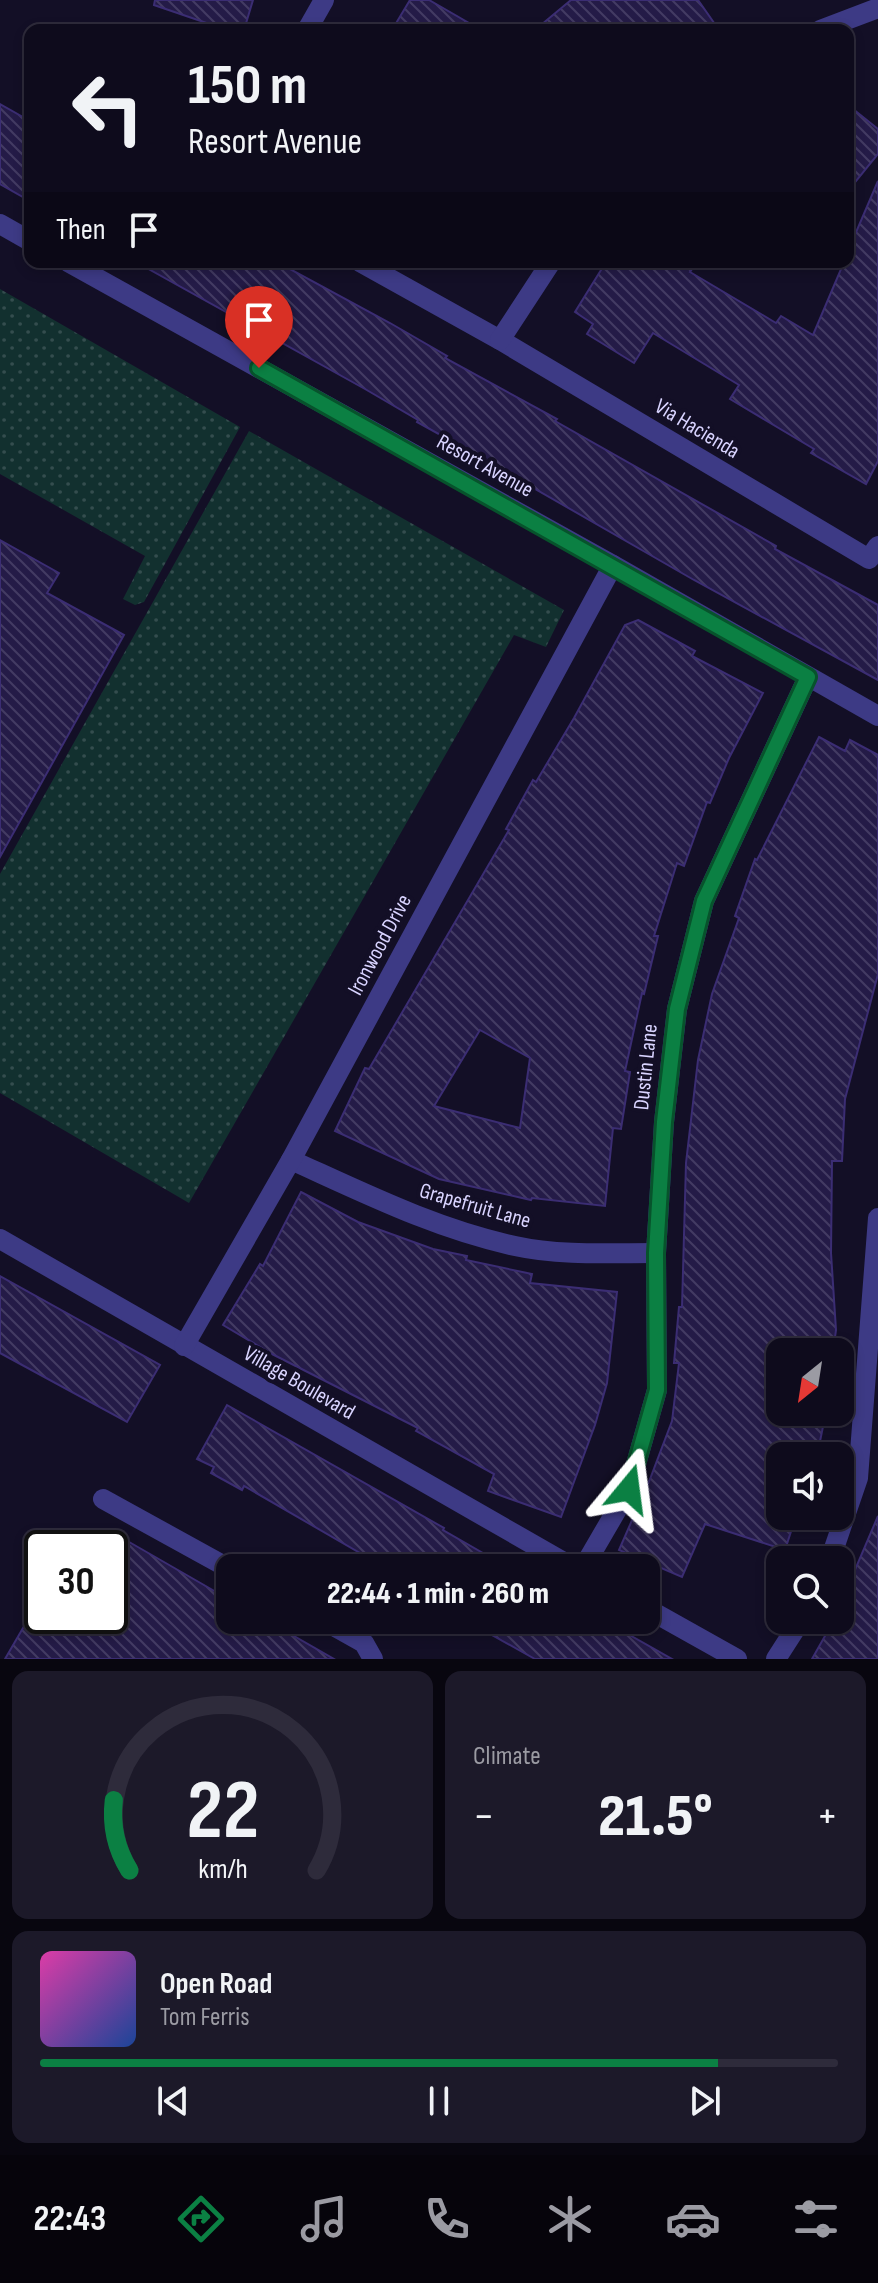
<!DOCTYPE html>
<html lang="en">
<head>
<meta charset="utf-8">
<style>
	:root { --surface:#0e0b1c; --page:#1c1929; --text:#f1f3f6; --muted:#9b9ba3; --line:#2e2b3b; --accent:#0b8043 }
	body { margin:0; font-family:"Sofia Sans Condensed",sans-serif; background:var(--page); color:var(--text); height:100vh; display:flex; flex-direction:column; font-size:30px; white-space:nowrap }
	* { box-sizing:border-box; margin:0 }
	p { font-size:26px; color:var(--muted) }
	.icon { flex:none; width:44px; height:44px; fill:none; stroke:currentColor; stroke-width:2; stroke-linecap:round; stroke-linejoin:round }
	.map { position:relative; height:1659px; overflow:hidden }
	.panel { display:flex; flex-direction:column; gap:12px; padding:12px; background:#08060f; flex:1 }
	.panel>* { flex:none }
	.top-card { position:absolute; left:24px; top:24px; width:830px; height:244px; border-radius:16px; box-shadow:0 4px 12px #0003,0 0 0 2px var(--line); background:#0e0b1c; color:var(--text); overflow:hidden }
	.needle { width:52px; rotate:210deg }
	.fabs { position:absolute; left:766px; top:1338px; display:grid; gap:16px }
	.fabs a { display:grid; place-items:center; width:88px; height:88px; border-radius:16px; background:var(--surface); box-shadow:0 4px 12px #0003,0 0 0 2px var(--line); font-size:40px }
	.speed { position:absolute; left:24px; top:1530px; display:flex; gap:16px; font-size:40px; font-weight:700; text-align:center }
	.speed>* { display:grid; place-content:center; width:104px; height:104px; border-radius:50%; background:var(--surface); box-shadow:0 4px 12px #0003,0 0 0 2px var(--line); line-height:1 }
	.speed .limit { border:4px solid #111; border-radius:12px; background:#fff; color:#111 }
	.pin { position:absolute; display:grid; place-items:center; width:68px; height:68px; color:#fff; margin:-82px -34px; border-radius:50% 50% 50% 0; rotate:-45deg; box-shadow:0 0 8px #0007 }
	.pin .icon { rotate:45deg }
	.me { position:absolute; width:88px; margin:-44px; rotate:16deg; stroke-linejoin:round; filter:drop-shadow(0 0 6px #0008) }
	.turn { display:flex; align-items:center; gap:28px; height:168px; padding:0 32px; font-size:36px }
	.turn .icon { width:104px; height:104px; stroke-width:2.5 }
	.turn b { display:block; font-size:56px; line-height:68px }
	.then { display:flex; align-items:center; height:76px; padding:0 32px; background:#0003; gap:16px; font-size:30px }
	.big { font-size:60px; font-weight:800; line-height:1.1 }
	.panel .tile { flex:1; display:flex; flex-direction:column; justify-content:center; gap:12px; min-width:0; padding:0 28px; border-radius:16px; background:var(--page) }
	.panel .dial { align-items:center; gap:0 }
	.dial svg { height:208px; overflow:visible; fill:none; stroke:var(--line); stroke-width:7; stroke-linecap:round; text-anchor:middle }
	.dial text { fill:var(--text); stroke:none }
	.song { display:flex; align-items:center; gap:24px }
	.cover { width:96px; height:96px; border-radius:12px; background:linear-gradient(135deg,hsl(320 70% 55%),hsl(220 70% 35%)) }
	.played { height:8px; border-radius:4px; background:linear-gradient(90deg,var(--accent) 85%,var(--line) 85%) }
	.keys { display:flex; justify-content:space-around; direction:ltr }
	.heat { display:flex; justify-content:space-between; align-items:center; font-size:44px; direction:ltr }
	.panel .tiles { flex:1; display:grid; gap:12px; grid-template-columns:1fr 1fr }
	.tile:last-child { grid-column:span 2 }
	.trip { position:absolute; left:216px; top:1554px; width:444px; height:80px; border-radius:16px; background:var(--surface); box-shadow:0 4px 12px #0003,0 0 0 2px var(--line); font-weight:800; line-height:80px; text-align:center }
	.tabs { display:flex; height:128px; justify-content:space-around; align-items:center; background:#06040b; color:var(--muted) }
	.tabs .icon { width:56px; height:56px }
	.tabs .active { color:var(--accent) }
	.tabs b { font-size:36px; color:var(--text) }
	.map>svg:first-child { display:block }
</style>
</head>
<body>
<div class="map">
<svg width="878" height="1659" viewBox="0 0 878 1659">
	<defs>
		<pattern id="park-dots" width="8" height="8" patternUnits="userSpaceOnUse" patternTransform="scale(2)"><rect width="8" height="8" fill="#12302f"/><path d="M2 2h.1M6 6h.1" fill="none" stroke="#344d4e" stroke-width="1.8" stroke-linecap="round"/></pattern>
		<pattern id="building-back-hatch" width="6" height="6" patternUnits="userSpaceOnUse" patternTransform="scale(2)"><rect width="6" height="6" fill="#241b47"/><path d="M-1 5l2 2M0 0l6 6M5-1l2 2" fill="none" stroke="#433b63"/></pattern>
	</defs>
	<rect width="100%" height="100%" fill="#130f26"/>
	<!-- park -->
	<g fill="url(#park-dots)">
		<polygon points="0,289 240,427 144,602 135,605 123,599 145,556 0,474"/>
		<polygon points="249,431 564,610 546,647 514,635 189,1203 0,1093 0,874"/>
	</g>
	<!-- building -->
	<g fill="url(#building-back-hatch)" stroke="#3b2d73" stroke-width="2" fill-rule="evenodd">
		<polygon points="155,0 253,0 244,30 227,30 154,5"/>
		<polygon points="410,0 429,0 481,30 392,30"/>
		<polygon points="571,0 698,0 719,30 535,30"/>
		<polygon points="0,104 30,121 30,201 0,184"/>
		<polygon points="848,105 878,129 878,154 848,191"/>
		<polygon points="878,181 878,461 866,484 811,453 814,449 730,399 739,385 653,333 634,363 587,334 593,324 575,312 606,262 697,262 690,272 776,323 781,316 813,335 844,262 848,262 848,251"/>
		<polygon points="136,262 277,262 390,323 447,356 445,358 557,419 555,421 776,546 775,549 878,605 878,680 694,580 530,486 531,485 417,422 418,420 365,389"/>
		<polygon points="0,540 59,573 47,593 124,635 0,857"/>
		<path d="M638 620 695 651 692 656 763 693 729 758 710 803 707 802 684 866 677 863 654 936H658L644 994 642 993 625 1071 630 1072 621 1129 613 1128 605 1206 532 1198 531 1200 439 1179 335 1131 365 1068 369 1069 509 830 506 829 533 780 536 782 574 718 625 625ZM480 1030 530 1058 520 1128 434 1106Z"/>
		<polygon points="819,737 845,751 850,740 878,755 878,974 845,1099 842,1161 832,1161 831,1253 836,1330 833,1352 780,1352 780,1412 826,1412 817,1456 780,1456 780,1516 796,1516 785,1550 705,1524 682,1577 619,1550 650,1479 672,1421 679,1363 674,1363 679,1307 682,1307 686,1163 698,1060 712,994 739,918 735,916 755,859 757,860"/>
		<polygon points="301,1192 358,1222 433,1249 467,1256 466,1260 532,1274 530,1283 617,1292 607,1383 595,1425 561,1517 488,1491 494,1474 416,1431 418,1428 272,1354 223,1325 260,1264 263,1266"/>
		<polygon points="0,1276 160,1365 127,1422 0,1353"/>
		<polygon points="227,1405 444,1528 443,1530 509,1568 386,1568 244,1486 242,1490 211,1473 214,1467 197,1459"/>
		<polygon points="878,1516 878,1659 812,1659 834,1620 840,1620 840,1605"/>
		<polygon points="110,1531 230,1600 230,1620 266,1620 334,1659 5,1659 30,1616 110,1616"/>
		<polygon points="465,1620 603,1620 672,1659 535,1659"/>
	</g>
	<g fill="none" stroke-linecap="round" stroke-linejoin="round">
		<!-- lane -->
		<g stroke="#3d3a85" stroke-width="20">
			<polyline points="307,30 324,0"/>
			<polyline points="820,30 878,8"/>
			<polyline points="360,262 500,340 869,559 878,546"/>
			<polyline points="500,340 551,262"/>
			<polyline points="103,1499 230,1569"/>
			<polyline points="323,1620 364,1643 373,1659"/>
		</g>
		<!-- street -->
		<g stroke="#3d3a85" stroke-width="20">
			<polyline points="0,224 30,241"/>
			<polyline points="68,262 613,565 878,716"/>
			<path d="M291 1160C364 1193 436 1229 515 1246 560 1256 610 1253 656 1253"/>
			<polyline points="0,1239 574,1568"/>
			<polyline points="184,1346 291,1160 613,565"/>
			<polyline points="830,1560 858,1478 878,1218"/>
			<polyline points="583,1568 629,1489 657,1390 656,1253 664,1122 677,1009 704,901 808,677"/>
			<polyline points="646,1608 737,1659"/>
			<polyline points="776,1659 801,1620"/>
		</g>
	</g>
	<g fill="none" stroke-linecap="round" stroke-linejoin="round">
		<!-- route casing -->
		<g stroke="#07532c" stroke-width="20">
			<polyline id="route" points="259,368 808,677 704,901 677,1009 664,1122 656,1253 657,1390 629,1489"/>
		</g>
		<!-- route -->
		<use href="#route" stroke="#0b8043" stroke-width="14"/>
	</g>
	<g text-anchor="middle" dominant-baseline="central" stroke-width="8" stroke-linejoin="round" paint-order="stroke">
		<!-- street labels -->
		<g font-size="22" fill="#d9d4ff" stroke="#130f26">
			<text transform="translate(697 429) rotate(31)">Via Hacienda</text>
			<text transform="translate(485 466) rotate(29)">Resort Avenue</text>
			<text transform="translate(380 945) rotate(-62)">Ironwood Drive</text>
			<text transform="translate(646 1067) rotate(-84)">Dustin Lane</text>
			<text transform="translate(475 1206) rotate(16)">Grapefruit Lane</text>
			<text transform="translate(299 1383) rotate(30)">Village Boulevard</text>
		</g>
	</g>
</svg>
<div class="fabs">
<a><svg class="needle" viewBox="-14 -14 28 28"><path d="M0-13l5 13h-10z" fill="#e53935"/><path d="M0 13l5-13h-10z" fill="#9b9ba3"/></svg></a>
<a><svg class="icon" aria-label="sound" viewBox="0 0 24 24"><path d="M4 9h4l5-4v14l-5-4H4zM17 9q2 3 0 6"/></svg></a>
<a><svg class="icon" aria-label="search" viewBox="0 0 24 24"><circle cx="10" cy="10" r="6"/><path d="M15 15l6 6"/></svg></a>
</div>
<div class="speed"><div class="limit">30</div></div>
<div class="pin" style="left:259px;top:368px;background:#d93025"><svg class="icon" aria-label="arrive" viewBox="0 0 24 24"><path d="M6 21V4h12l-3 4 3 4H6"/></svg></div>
<svg class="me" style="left:629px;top:1489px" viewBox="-20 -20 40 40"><path d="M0-17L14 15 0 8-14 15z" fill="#0b8043" stroke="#fff" stroke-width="4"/></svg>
<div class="trip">22:44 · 1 min · 260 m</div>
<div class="top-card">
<div class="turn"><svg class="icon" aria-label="left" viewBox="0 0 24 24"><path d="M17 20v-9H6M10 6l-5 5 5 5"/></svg><div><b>150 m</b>Resort Avenue</div></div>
<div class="then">Then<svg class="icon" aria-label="arrive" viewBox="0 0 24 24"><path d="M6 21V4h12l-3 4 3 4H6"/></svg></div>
</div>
</div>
<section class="panel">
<div class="tiles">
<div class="tile dial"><svg viewBox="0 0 100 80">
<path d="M14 69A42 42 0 1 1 86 69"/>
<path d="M14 69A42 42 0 0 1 8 42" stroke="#0b8043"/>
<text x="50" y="56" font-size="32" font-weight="700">22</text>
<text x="50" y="72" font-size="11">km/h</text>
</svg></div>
<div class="tile"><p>Climate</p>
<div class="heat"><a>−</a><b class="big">21.5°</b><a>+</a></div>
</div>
<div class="tile">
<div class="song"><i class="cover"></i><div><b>Open Road</b><p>Tom Ferris</p></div></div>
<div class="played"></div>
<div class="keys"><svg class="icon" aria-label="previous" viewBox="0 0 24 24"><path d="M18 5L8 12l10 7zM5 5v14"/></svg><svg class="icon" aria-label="pause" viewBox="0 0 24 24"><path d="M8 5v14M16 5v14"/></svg><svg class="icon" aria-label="next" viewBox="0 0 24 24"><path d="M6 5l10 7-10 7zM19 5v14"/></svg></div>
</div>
</div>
</section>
<nav class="tabs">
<b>22:43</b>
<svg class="icon active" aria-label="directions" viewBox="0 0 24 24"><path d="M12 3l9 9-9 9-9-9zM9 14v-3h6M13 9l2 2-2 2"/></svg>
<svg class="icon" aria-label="music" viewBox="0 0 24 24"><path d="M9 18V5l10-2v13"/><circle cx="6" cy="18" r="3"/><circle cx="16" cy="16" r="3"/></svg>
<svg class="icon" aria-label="phone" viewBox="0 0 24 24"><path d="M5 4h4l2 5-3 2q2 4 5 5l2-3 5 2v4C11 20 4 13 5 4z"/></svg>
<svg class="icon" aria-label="climate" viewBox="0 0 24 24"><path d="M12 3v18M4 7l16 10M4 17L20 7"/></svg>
<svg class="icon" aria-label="car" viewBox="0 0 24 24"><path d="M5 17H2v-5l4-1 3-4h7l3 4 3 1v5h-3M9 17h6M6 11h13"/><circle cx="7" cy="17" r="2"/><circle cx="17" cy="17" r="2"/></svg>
<svg class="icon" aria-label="filters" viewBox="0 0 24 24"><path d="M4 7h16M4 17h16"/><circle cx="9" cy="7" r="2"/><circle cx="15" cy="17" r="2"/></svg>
</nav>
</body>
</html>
